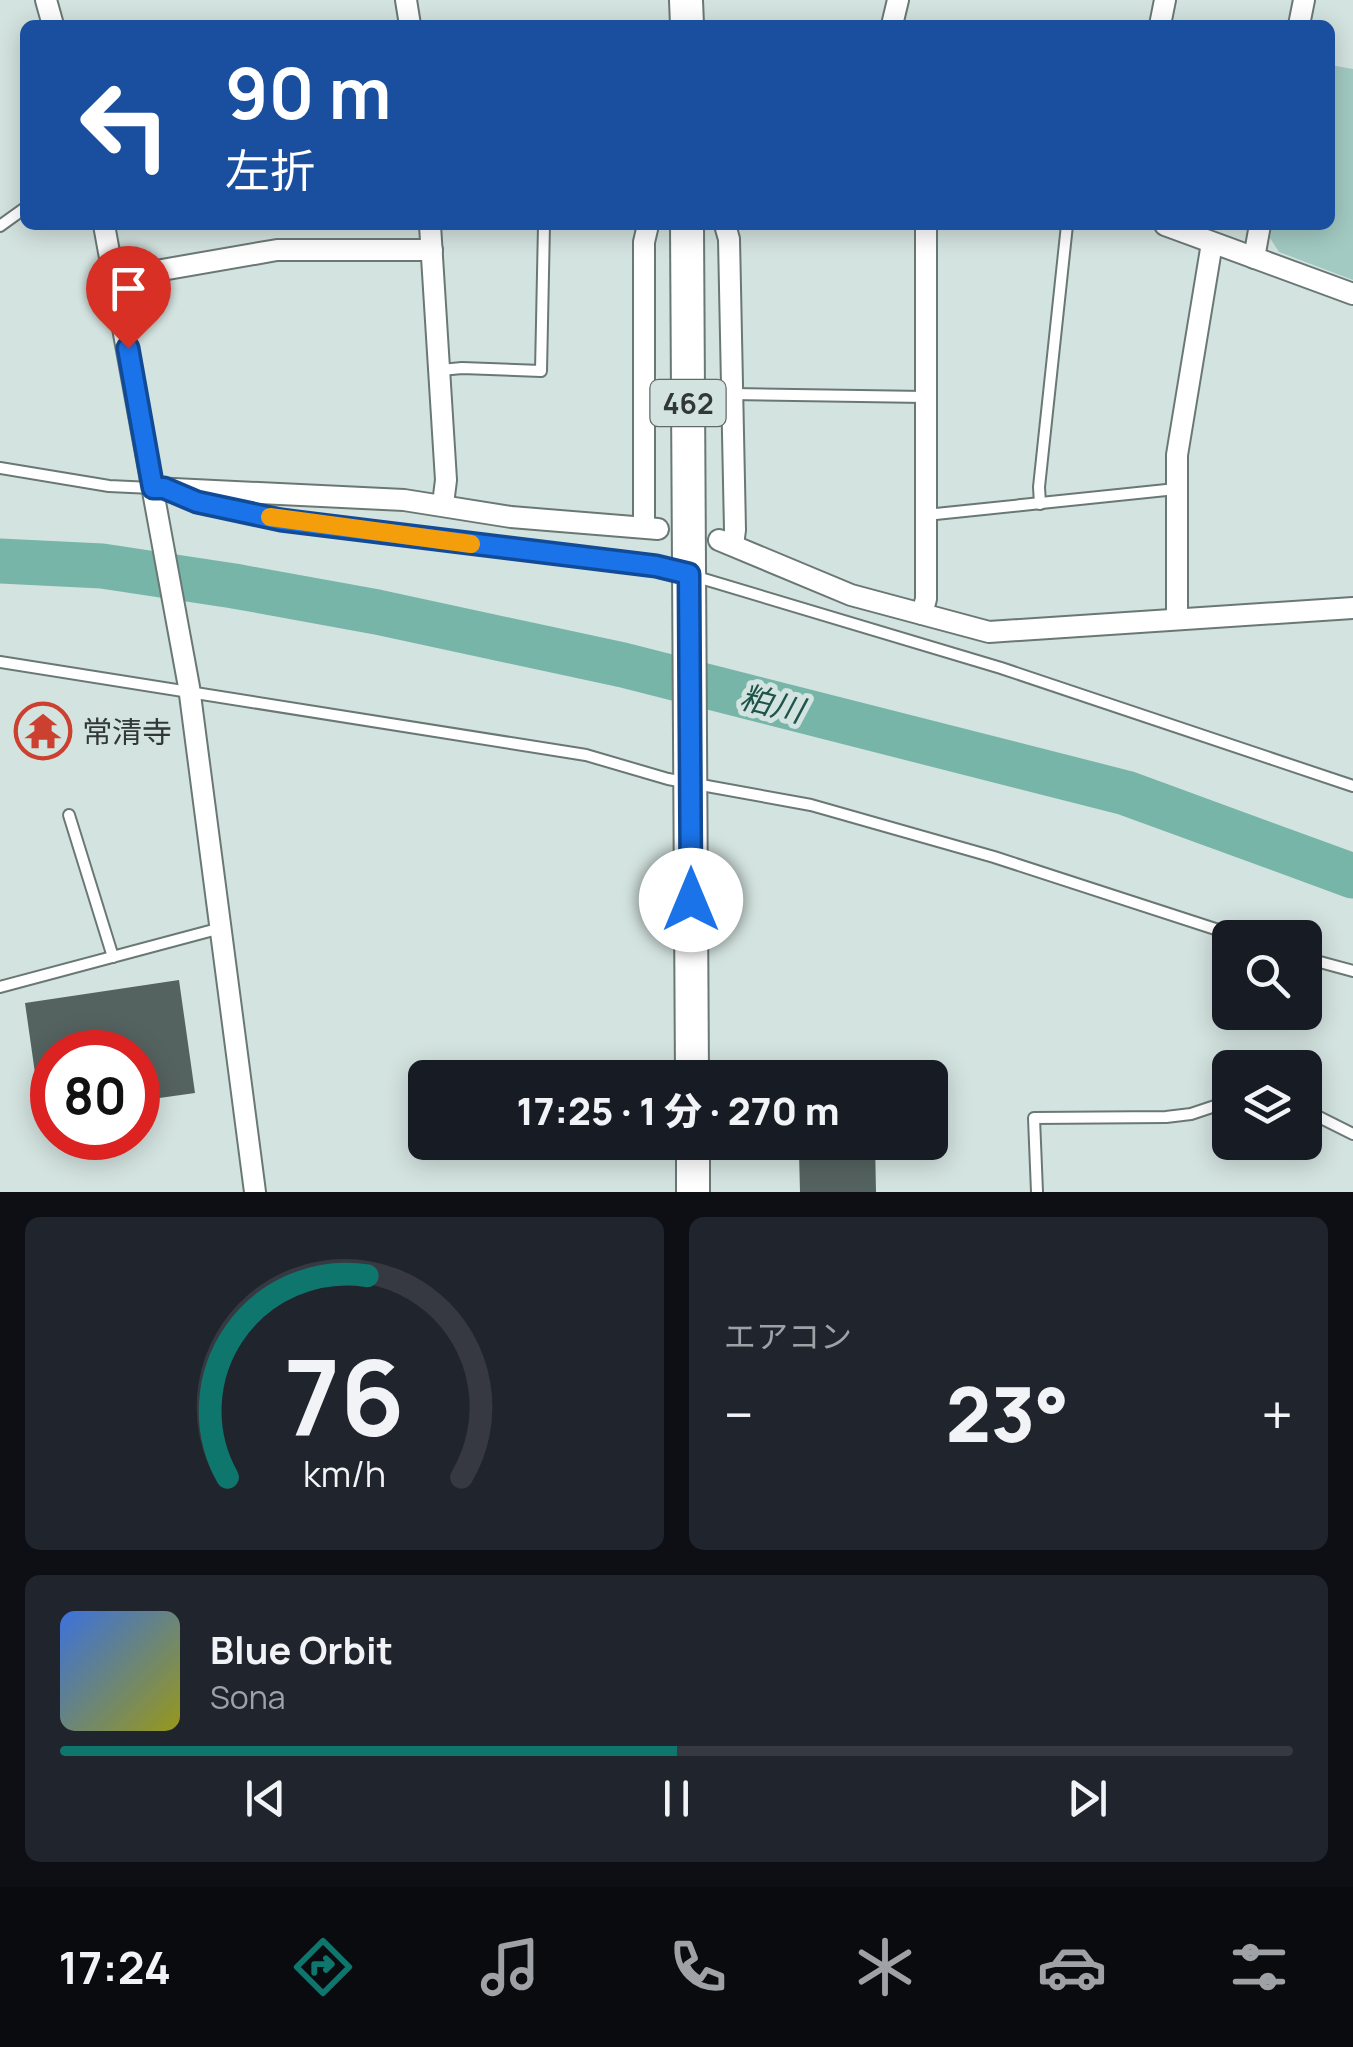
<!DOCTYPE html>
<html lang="ja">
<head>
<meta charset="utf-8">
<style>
	:root { --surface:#171b24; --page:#20242c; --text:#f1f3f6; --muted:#9ea1a6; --line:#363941; --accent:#0f766e }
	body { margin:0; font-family:Manrope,"Noto Sans JP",sans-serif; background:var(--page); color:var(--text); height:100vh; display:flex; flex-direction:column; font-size:38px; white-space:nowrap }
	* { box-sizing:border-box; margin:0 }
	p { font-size:32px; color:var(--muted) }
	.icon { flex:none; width:55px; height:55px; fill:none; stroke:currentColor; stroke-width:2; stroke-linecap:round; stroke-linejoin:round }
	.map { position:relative; height:1192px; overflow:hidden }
	.panel { display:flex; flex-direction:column; gap:25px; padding:25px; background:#0d0f14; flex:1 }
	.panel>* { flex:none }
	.hud { position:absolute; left:20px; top:20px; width:1315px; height:210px; border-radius:15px; box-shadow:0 5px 25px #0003; background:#1a4fa0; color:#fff; overflow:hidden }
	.controls { position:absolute; left:1212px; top:920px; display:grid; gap:20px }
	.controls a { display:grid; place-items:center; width:110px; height:110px; border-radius:15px; background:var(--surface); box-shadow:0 5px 25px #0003; font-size:50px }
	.speed { position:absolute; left:30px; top:1030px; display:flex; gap:20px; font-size:50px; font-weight:700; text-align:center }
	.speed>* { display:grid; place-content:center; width:130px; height:130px; border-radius:50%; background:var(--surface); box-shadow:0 5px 25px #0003; line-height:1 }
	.speed .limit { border:15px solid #d22; background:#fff; color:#111 }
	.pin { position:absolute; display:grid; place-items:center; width:85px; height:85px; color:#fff; margin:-102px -42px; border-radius:50% 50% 50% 0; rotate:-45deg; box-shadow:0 0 10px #0007 }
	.pin .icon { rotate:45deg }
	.me { position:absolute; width:110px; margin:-55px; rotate:0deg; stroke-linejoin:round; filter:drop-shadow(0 0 8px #0008) }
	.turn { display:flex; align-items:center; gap:35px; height:210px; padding:0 40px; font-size:45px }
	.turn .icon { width:130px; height:130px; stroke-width:2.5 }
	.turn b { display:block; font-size:70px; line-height:85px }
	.big { font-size:75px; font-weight:800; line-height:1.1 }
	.panel .tile { flex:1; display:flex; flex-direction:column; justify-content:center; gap:15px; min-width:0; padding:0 35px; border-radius:15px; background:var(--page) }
	.panel .dial { align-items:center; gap:0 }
	.dial svg { height:260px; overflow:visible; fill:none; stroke:var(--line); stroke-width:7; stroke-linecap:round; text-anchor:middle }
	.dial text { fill:var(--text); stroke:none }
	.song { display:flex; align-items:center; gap:30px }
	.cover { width:120px; height:120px; border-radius:15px; background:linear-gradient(135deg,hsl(220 70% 55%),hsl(60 70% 35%)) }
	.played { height:10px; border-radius:5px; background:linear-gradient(90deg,var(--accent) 50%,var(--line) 50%) }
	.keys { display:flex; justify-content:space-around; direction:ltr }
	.heat { display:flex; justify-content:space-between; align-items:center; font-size:55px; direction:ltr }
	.panel .tiles { flex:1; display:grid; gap:25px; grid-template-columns:1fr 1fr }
	.tile:last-child { grid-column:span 2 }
	.trip { position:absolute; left:408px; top:1060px; width:540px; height:100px; border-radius:15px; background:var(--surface); box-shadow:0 5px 25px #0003; font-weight:800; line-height:100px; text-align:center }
	.tabs { display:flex; height:160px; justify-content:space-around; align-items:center; background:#090b0e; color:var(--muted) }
	.tabs .icon { width:70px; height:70px }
	.tabs .current { color:var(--accent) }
	.tabs b { font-size:45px; color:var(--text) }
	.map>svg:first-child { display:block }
</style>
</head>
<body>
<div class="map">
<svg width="1353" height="1192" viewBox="0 0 1353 1192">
	<rect width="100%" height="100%" fill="#d3e3df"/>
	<!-- green -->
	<polygon fill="#a2cac2" points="1330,65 1353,69 1353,280 1279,252 1270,238 1272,225 1330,225"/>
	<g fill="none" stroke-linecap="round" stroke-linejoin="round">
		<!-- river -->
		<polyline stroke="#76b5a8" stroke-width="45" points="0,561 102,566 234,586 377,612 623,665 1126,793 1353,876"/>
	</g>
	<!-- building -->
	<g fill="#556360">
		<polygon points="57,711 64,743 30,751 23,718"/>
		<polygon points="179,980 195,1093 138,1101 138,1052 52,1052 52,1113 41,1115 25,1003"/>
		<polygon points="875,1142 876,1192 800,1192 799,1152 808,1152 808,1144"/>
	</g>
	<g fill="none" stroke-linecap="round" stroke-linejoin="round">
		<!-- service casing -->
		<g stroke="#6a7875" stroke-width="14">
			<g id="service">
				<polyline points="0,226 25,208"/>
				<polyline points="441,370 462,368 541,371 544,225"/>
				<polyline points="732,394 925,397"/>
				<polyline points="0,468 109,486 152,488"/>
				<polyline points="184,496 229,510 281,519 667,568 1001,668 1353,786"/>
				<polyline points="1040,504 1039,487 1067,225"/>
				<polyline points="926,515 1176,489"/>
				<polyline points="0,662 586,755 668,779 811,805 994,857 1243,938"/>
				<polyline points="69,815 113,957"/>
				<polyline points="1305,958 1353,971"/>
				<polyline points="0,987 221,928"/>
				<polyline points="1305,1110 1353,1134"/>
				<polyline points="1037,1192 1034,1118 1166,1117 1191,1114 1230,1101"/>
			</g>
		</g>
		<!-- minor casing -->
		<g stroke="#6a7875" stroke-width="24">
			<g id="minor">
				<polyline points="46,0 53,25"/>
				<polyline points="406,0 410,25"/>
				<polyline points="892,25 898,0"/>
				<polyline points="1160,25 1165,0"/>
				<polyline points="1299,25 1304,0"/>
				<polyline points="104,225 189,687 255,1192"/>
				<polyline points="430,225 446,480 443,504"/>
				<polyline points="725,225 729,239 735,530 733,545"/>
				<polyline points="1165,225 1353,294"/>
				<polyline points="1254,258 1260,225"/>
				<polyline points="116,278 277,250 432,250"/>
				<polyline points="153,488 404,500 511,517 658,529"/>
				<polyline points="644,527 644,242 648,225"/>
				<polyline points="719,540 851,595 989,632 1353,608"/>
				<polyline points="922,614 926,599 926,225"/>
				<polyline points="1177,619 1177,455 1212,243"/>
			</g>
		</g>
		<!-- trunk casing -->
		<g stroke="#6a7875" stroke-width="36">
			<g id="trunk">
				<polyline points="686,0 687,25"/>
				<polyline points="687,225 692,1078"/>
				<polyline points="693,1142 693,1192"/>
			</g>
		</g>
		<!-- service -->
		<use href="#service" stroke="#fff" stroke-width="10"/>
		<!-- minor -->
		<use href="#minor" stroke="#fff" stroke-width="20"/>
		<!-- trunk -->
		<use href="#trunk" stroke="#fff" stroke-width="32"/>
	</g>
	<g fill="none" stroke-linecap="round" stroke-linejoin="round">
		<!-- route casing -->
		<g stroke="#114b97" stroke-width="25">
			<polyline id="route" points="128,348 153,488 164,488 197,502 281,520 656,566 689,574 691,900"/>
		</g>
		<!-- route -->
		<use href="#route" stroke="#1a73e8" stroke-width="18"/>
		<!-- slow -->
		<polyline stroke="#f59e0b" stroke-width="18" points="270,517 471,544"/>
	</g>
	<!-- icons -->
	<defs>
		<g id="temple-ring" transform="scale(2.875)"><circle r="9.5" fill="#d3e3df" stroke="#cc402f" stroke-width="1.5"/><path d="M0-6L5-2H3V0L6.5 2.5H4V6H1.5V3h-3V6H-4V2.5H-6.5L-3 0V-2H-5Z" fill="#cc402f"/></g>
	</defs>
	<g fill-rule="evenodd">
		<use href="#temple-ring" x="43" y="731"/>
	</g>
	<g text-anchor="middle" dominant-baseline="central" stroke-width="10" stroke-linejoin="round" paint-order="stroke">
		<!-- shield labels -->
		<rect fill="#d3e3df" stroke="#626b69" stroke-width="2.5" x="650.5" y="380" width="75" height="46" rx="8"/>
		<g font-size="28" font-weight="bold" fill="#323837">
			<text x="688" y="403">462</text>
		</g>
		<!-- poi labels -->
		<g font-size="30" fill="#323837" stroke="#d3e3df" text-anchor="start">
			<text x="82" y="731">常清寺</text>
		</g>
		<!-- water labels -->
		<g font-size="32" font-style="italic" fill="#1f544b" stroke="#d3e3df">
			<text transform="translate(772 703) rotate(14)">粕川</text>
		</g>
	</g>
</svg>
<div class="controls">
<a><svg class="icon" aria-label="search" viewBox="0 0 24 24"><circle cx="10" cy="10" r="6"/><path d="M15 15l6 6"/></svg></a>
<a><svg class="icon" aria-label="layers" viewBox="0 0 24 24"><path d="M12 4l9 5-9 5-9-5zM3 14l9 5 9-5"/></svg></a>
</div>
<div class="speed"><div class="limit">80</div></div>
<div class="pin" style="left:128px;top:348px;background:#d93025"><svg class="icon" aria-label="arrive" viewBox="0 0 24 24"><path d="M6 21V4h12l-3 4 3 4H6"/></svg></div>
<svg class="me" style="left:691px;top:900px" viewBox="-20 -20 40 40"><circle r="19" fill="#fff"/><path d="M0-13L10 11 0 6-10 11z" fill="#1a73e8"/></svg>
<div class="trip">17:25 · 1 分 · 270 m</div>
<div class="hud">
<div class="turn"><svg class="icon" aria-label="left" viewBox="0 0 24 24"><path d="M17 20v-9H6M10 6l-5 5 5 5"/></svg><div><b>90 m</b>左折</div></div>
</div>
</div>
<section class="panel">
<div class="tiles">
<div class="tile dial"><svg viewBox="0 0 100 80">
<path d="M14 69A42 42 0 1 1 86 69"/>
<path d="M14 69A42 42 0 0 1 57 7" stroke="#0f766e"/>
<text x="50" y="56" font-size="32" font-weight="700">76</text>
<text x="50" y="72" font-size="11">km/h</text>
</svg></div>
<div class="tile"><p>エアコン</p>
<div class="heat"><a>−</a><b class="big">23°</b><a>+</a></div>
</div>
<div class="tile">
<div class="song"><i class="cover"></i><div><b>Blue Orbit</b><p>Sona</p></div></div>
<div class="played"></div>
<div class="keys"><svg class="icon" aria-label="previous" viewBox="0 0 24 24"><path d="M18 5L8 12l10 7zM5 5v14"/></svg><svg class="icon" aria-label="pause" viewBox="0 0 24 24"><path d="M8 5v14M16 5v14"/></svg><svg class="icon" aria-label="next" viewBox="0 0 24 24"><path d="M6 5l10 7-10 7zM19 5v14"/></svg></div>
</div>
</div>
</section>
<nav class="tabs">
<b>17:24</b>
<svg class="icon current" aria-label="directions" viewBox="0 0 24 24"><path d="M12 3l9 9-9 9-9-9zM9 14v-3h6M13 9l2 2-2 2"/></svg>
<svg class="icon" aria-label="music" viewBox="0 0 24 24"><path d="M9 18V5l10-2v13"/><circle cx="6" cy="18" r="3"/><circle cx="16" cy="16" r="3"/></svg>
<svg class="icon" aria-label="phone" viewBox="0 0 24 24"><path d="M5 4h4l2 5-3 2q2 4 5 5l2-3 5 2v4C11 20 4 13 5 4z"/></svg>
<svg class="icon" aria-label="climate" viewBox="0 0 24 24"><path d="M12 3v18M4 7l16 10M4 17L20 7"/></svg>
<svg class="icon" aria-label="car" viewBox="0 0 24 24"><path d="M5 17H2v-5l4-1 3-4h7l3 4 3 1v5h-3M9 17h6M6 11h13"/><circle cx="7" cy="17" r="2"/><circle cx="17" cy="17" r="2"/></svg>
<svg class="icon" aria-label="filters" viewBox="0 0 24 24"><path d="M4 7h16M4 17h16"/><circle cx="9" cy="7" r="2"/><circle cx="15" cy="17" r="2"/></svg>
</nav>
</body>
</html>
